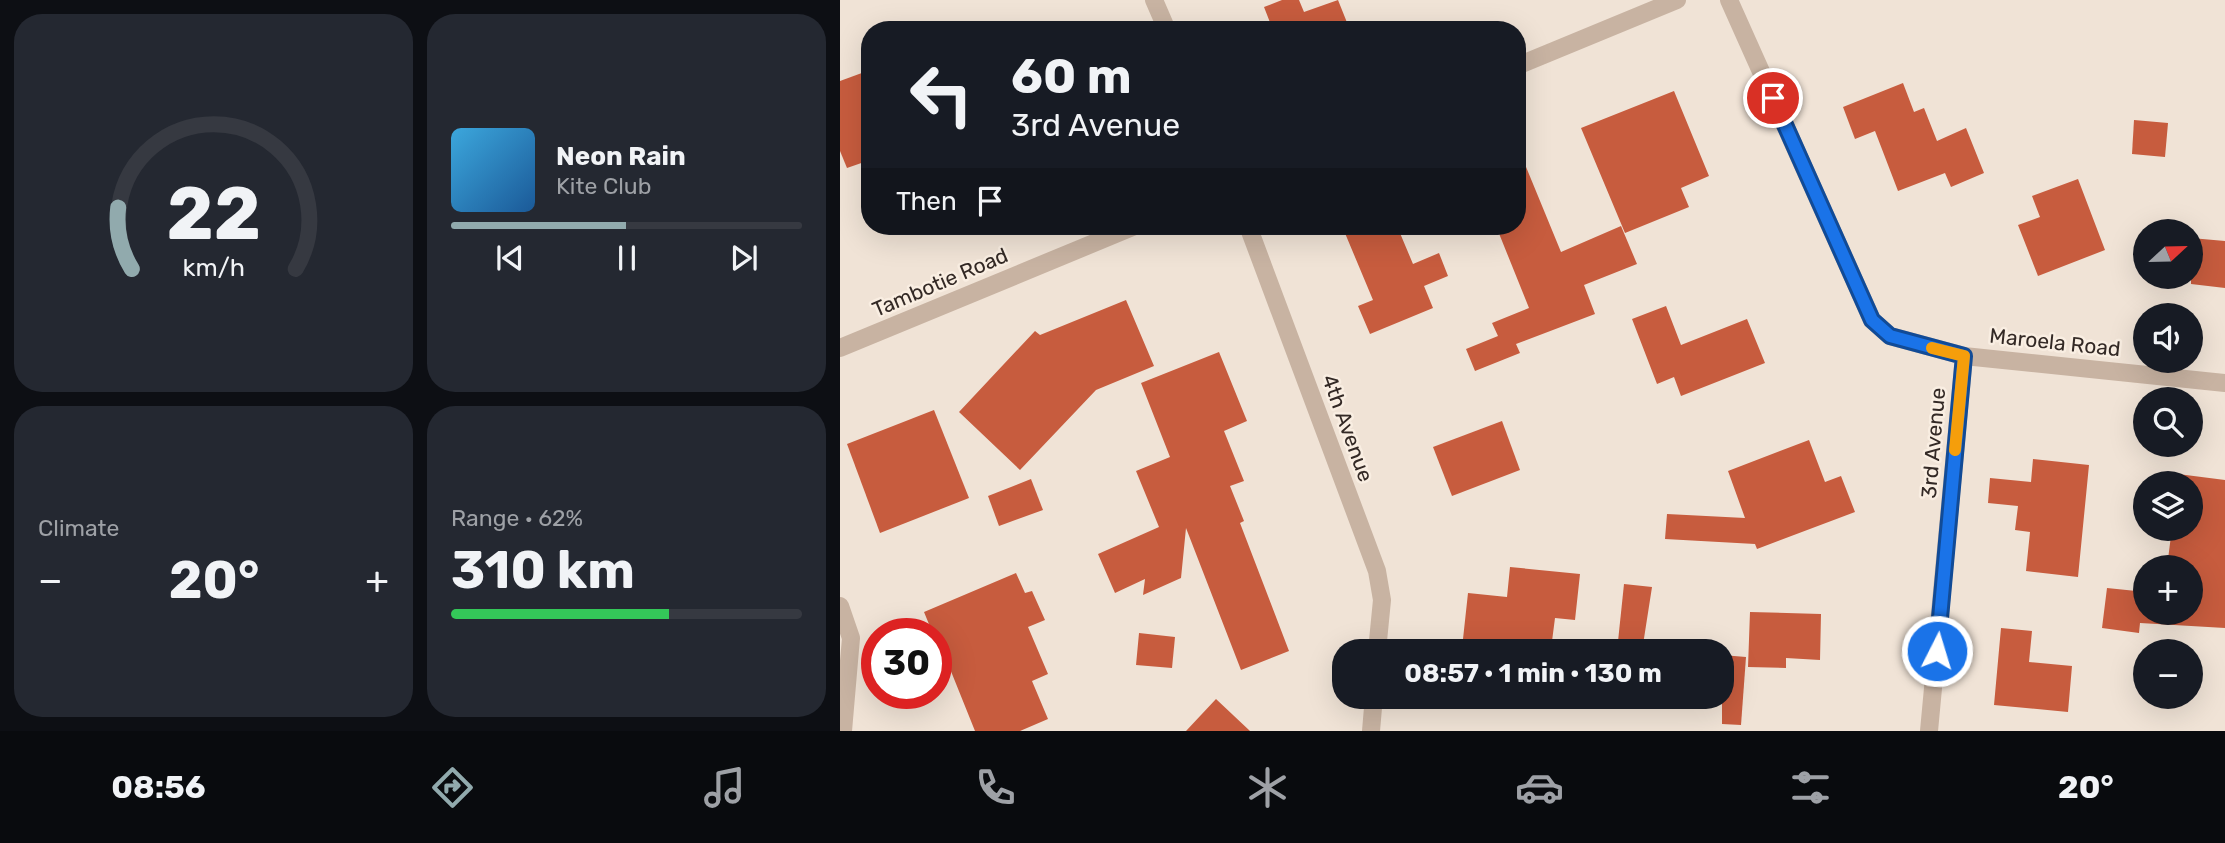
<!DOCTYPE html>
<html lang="en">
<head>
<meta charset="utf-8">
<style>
	:root { --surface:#171b24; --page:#242831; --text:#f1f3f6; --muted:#9ea1a6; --line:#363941; --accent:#91aaad }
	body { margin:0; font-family:Rubik,sans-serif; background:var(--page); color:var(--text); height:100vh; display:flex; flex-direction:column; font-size:26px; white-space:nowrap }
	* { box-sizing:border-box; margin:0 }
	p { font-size:23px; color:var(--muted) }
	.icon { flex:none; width:38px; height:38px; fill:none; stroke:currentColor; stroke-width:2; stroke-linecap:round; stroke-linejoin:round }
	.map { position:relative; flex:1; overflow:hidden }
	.sheet { display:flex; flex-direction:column; gap:14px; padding:14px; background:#0d0f14; width:840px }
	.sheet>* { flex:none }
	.hud { position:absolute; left:21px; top:21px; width:665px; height:214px; border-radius:28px; box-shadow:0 7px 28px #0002; background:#171b24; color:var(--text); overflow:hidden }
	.needle { width:46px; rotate:68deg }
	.fabs { position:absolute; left:1293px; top:219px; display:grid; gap:14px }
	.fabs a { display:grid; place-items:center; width:70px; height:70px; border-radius:50%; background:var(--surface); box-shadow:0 7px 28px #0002; font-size:35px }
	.speed { position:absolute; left:21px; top:618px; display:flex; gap:14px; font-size:35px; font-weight:700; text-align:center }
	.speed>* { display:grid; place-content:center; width:91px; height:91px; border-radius:50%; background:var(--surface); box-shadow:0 7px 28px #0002; line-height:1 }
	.speed .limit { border:10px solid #d22; background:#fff; color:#111 }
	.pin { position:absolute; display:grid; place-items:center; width:60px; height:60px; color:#fff; margin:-30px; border:4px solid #fff; border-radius:50%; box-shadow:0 2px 7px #0007 }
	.me { position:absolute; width:77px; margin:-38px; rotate:5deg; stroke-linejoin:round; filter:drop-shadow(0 0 5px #0008) }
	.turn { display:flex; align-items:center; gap:24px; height:147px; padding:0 35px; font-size:32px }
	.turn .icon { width:91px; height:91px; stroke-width:2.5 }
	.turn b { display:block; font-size:49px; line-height:60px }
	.then { display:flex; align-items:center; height:66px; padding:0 35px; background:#0003; gap:14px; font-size:26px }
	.big { font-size:52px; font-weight:700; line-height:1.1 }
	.sheet .card { flex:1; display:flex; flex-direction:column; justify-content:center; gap:10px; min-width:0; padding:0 24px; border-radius:28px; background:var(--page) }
	.sheet .dial { align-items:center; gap:0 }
	.dial svg { height:182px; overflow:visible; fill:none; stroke:var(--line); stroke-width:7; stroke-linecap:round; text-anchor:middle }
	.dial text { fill:var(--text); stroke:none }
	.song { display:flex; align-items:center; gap:21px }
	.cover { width:84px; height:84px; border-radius:10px; background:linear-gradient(135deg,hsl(200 70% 55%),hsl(210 70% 35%)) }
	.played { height:7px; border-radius:4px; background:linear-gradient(90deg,var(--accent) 50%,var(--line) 50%) }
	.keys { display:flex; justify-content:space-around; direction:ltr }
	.heat { display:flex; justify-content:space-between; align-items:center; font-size:38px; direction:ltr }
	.charge { height:10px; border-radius:5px; background:linear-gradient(90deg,#34c759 62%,var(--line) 0) }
	.sheet .tiles { flex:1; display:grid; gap:14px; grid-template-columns:repeat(2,1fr) }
	.trip { position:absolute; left:492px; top:639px; width:402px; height:70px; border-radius:28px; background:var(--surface); box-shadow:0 7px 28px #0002; font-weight:700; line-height:70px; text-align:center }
	.menu { display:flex; height:112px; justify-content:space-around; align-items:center; background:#090b0e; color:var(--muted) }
	.menu .icon { width:49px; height:49px }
	.menu .current { color:var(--accent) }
	.menu b { font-size:32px; color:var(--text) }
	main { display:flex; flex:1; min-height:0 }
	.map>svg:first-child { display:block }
</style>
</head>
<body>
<main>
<section class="sheet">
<div class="tiles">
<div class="card dial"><svg viewBox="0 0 100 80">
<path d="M14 69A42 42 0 1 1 86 69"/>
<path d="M14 69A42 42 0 0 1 8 42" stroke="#91aaad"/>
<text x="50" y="56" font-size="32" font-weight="700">22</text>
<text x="50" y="72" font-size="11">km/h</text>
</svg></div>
<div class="card">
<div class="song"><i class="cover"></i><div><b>Neon Rain</b><p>Kite Club</p></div></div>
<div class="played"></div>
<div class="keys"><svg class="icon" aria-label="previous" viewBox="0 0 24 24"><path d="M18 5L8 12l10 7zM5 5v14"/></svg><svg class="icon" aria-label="pause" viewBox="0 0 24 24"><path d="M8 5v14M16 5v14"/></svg><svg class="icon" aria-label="next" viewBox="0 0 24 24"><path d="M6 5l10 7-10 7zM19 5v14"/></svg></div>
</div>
<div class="card"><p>Climate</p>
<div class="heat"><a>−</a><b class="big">20°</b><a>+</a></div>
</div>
<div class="card"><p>Range · 62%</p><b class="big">310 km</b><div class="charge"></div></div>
</div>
</section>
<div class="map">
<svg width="1385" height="731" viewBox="0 0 1385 731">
	<rect width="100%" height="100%" fill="#f0e3d6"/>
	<!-- building -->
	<g fill="#c75c3e">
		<polygon points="442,0 459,0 464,12 498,0 510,30 423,30 431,25 424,7"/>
		<polygon points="30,70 30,160 7,168 0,151 0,81"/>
		<polygon points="1063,83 1074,112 1084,108 1097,141 1126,128 1144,173 1111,187 1105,173 1058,191 1035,131 1015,139 1003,107"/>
		<polygon points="834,91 869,176 841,188 849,207 785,233 741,128"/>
		<polygon points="1294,120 1328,123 1325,157 1292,154"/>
		<polygon points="677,145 721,252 781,226 797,264 744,285 755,314 676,344 680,353 635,371 626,349 658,336 652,323 689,308 656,226 677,226"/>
		<polygon points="1238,179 1265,250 1198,276 1178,225 1200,217 1192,196"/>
		<polygon points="502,226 557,226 573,264 599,253 608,276 584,286 593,308 530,334 518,306 533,300"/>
		<polygon points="1351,238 1385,241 1385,288 1351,284"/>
		<polygon points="286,300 314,366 256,390 180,470 119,412 195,331 200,335"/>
		<polygon points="826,306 841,345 907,319 925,363 841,396 834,377 817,384 792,319"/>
		<polygon points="379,352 407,421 384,431 404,481 390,486 404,521 400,523 449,651 401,670 346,528 341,578 303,595 305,579 275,593 258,554 319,527 296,471 330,457 301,383"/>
		<polygon points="94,410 129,498 40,533 7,444"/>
		<polygon points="662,421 680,470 612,496 593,447"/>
		<polygon points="969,440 985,482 1001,476 1015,512 917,549 915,544 825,539 827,514 905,518 888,471"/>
		<polygon points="1193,459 1249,465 1238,577 1186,571 1190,532 1175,530 1178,506 1148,503 1150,478 1191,482"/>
		<polygon points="1338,474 1385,480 1385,628 1300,623 1299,633 1262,628 1267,588 1306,592 1306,612 1351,612 1351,567 1327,567 1332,528 1351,528 1351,483 1337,483"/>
		<polygon points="191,479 203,510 159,526 148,496"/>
		<polygon points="670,567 740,574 735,620 715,618 711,649 623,639 628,593 667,597"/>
		<polygon points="176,573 185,593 192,591 205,620 188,627 208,674 192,681 208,719 180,731 135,731 96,634 93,634 84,612"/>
		<polygon points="784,584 812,587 802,651 777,651"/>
		<polygon points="910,612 981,614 980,660 946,658 946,668 908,667"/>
		<polygon points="1161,628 1192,631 1189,662 1232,666 1228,712 1154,705"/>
		<polygon points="299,633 335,637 332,668 296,665"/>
		<polygon points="882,655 906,657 901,725 882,724"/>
		<polygon points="376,699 410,731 346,731"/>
	</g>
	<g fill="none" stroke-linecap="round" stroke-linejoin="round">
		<!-- street -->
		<g stroke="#c8b3a2" stroke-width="18">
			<polyline points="314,0 327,30"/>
			<polyline points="889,0 1032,320 1050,336 1124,356 1385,383"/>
			<polyline points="677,66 837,0"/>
			<polyline points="408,226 537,571 542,600 537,651"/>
			<polyline points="0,348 295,226"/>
			<polyline points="0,606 11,638 3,731"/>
			<polyline points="531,731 534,696"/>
			<polyline points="1089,731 1124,356"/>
		</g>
	</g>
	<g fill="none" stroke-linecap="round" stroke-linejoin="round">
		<!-- route casing -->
		<g stroke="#114b97" stroke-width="18">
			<polyline id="route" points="933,98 1032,320 1050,336 1124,356 1097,651"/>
		</g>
		<!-- route -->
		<use href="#route" stroke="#1a73e8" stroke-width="12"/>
		<!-- slow -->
		<polyline stroke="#f59e0b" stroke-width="12" points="1092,348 1124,356 1115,450"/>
	</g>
	<g text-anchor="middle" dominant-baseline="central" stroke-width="5" stroke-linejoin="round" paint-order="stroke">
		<!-- street labels -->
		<g font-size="21" fill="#332925" stroke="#f9eee2">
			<text transform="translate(100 282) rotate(-23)">Tambotie Road</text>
			<text transform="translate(1215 342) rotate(6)">Maroela Road</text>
			<text transform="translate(508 428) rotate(70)">4th Avenue</text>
			<text transform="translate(1093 443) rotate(-85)">3rd Avenue</text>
		</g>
	</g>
</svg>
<div class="fabs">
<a><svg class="needle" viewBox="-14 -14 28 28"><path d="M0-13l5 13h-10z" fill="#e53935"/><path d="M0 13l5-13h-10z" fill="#9ea1a6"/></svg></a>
<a><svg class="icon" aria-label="sound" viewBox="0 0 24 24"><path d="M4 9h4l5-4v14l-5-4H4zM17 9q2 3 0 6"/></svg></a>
<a><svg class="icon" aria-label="search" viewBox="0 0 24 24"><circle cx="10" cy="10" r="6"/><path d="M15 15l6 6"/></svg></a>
<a><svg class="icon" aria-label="layers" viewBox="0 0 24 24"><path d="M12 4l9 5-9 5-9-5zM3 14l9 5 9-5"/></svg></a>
<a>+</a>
<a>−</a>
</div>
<div class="speed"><div class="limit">30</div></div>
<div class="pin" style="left:933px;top:98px;background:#d93025"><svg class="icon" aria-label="arrive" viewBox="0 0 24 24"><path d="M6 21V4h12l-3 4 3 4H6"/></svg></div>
<svg class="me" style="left:1097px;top:651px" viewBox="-20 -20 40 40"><circle r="17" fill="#1a73e8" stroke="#fff" stroke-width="3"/><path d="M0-11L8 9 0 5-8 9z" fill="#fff"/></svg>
<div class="trip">08:57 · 1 min · 130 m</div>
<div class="hud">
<div class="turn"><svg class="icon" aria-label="left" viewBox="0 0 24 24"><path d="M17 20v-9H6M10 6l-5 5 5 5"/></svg><div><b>60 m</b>3rd Avenue</div></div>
<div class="then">Then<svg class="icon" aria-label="arrive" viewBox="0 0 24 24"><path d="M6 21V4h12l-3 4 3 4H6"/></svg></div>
</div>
</div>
</main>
<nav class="menu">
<b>08:56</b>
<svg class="icon current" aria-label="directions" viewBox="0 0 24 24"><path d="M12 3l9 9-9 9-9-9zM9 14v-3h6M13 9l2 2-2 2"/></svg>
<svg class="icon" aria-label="music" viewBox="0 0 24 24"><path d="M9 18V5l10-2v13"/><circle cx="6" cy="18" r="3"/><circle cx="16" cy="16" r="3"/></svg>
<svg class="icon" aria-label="phone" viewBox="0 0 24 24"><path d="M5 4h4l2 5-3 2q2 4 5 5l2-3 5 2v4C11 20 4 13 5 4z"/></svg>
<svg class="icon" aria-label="climate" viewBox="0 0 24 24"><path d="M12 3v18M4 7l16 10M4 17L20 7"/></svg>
<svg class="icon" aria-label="car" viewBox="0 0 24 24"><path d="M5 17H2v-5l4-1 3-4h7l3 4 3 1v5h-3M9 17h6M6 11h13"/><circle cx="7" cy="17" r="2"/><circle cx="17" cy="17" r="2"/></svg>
<svg class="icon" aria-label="filters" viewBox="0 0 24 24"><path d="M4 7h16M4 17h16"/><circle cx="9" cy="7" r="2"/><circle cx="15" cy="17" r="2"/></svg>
<b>20°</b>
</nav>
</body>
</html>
